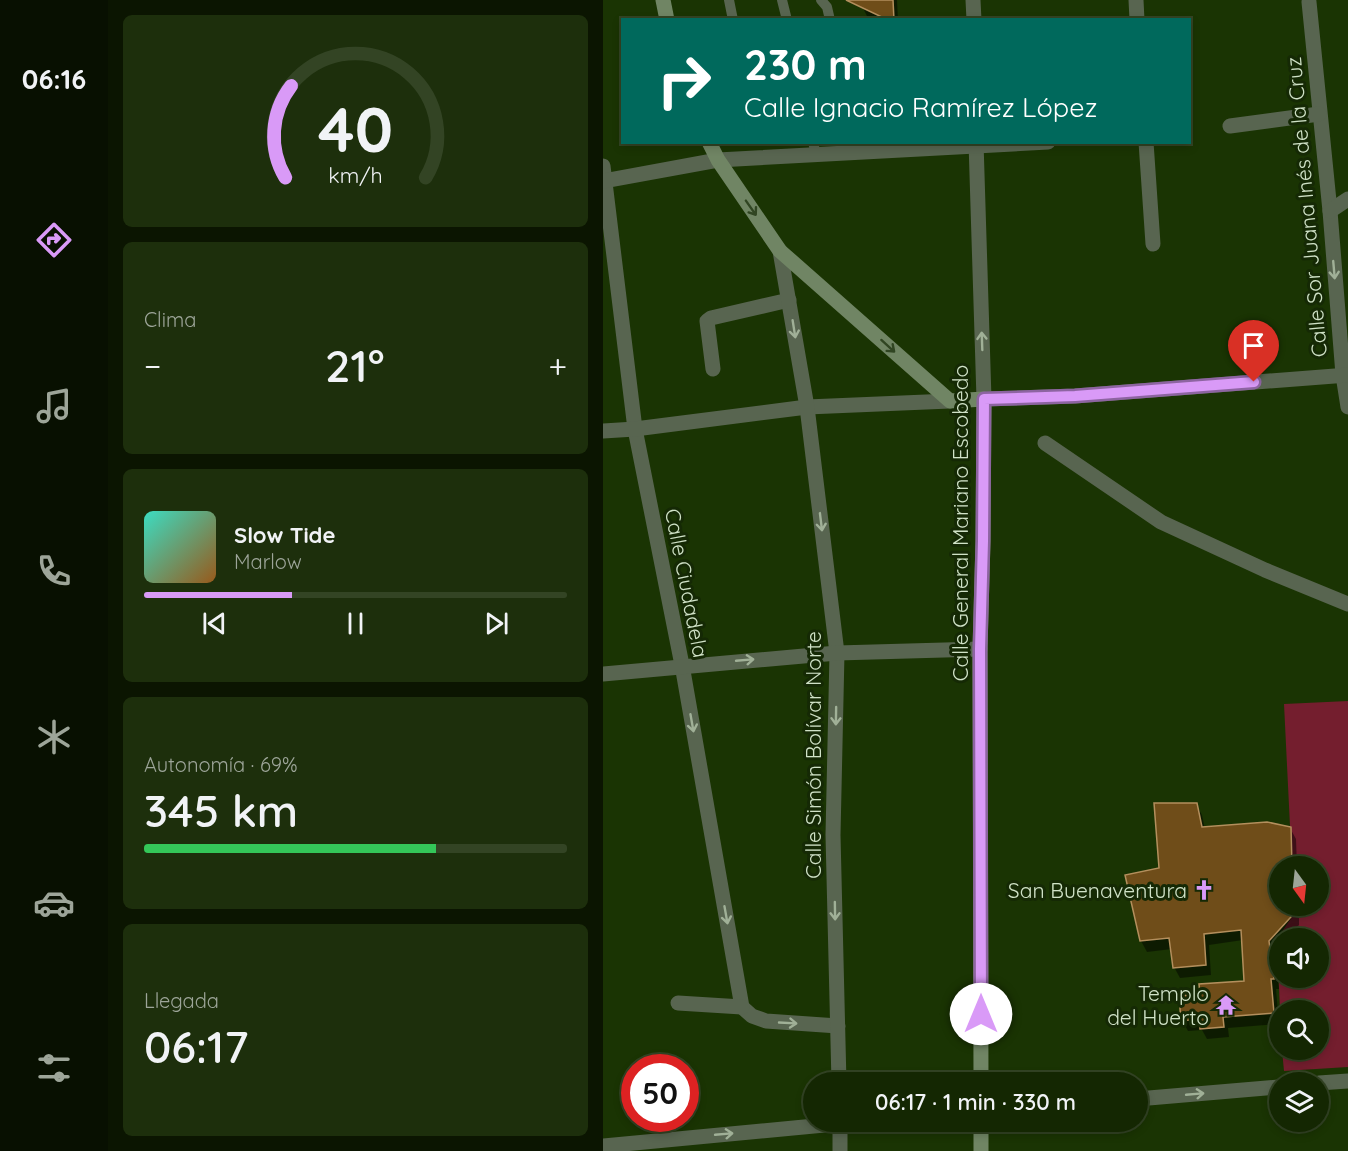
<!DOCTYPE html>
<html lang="es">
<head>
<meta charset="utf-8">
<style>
	:root { --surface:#142702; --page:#1d2f0c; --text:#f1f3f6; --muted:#9da599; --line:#334424; --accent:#d99af7 }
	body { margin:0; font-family:Quicksand,sans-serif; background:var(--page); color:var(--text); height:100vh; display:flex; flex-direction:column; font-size:22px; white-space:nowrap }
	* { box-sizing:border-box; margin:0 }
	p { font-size:20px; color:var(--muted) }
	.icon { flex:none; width:33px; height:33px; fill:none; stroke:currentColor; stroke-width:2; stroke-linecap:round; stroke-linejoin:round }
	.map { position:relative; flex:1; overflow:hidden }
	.side { display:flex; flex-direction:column; gap:15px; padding:15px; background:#0b1501; width:495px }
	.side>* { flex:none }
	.banner { position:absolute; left:18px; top:18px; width:570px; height:126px; border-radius:0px; box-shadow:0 3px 9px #0003,0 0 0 2px var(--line); background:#00695c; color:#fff; overflow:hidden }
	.needle { width:39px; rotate:165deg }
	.tools { position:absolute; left:666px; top:856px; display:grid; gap:12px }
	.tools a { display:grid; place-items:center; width:60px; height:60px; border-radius:50%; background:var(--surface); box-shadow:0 3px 9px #0003,0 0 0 2px var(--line); font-size:30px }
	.speed { position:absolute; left:18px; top:1054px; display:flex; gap:12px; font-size:30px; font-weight:700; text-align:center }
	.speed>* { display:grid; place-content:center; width:78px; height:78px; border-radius:50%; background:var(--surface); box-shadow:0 3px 9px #0003,0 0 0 2px var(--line); line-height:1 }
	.speed .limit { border:9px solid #d22; background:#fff; color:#111 }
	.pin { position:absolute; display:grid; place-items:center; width:51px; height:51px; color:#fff; margin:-62px -26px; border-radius:50% 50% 50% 0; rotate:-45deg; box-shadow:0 0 6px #0007 }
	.pin .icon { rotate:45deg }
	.me { position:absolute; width:66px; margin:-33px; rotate:0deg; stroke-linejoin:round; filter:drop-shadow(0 0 4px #0008) }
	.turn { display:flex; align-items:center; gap:21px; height:126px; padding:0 24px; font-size:27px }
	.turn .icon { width:78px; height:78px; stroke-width:2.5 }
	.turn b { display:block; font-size:42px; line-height:51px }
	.big { font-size:45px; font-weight:600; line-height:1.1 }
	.side .widget { flex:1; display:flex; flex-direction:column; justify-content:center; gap:9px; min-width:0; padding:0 21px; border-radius:9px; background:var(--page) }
	.side .dial { align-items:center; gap:0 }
	.dial svg { height:156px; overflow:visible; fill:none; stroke:var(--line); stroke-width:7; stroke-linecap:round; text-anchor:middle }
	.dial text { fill:var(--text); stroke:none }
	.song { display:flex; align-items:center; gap:18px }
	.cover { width:72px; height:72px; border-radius:9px; background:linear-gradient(135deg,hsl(170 70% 55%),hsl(30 70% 35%)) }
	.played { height:6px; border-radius:3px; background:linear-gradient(90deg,var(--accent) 35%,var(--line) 35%) }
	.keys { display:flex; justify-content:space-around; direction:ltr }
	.heat { display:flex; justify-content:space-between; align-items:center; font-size:33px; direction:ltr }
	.charge { height:9px; border-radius:4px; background:linear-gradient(90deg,#34c759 69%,var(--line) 0) }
	.trip { position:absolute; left:200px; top:1072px; width:345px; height:60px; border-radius:30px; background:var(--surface); box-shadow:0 3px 9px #0003,0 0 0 2px var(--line); font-weight:600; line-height:60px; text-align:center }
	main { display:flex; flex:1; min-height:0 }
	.tabs { display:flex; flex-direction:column; width:108px; justify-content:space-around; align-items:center; background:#081001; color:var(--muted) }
	.tabs .icon { width:42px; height:42px }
	.tabs .current { color:var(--accent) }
	.tabs b { font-size:27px; color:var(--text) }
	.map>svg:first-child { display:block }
</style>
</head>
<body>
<main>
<nav class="tabs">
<b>06:16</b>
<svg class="icon current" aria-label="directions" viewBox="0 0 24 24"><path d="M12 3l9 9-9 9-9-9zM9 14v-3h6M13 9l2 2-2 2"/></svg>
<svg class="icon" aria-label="music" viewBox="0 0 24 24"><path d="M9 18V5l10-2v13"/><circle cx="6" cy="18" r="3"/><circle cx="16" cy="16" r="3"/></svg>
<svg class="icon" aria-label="phone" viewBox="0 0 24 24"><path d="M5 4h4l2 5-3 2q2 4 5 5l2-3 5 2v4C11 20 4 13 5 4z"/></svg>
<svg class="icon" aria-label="climate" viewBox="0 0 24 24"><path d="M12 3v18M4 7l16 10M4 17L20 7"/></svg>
<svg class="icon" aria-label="car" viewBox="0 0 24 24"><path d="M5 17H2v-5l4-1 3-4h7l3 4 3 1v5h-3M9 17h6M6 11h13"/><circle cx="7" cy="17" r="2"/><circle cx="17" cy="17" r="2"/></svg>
<svg class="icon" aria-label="filters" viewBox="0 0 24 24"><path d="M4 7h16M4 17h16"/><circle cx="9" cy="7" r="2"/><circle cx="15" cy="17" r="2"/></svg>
</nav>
<section class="side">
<div class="widget dial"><svg viewBox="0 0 100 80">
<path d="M14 69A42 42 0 1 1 86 69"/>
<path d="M14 69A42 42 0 0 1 17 22" stroke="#d99af7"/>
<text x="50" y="56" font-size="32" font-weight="700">40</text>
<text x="50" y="72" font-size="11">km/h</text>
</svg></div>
<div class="widget"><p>Clima</p>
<div class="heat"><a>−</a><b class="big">21°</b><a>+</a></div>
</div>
<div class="widget">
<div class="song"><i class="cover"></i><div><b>Slow Tide</b><p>Marlow</p></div></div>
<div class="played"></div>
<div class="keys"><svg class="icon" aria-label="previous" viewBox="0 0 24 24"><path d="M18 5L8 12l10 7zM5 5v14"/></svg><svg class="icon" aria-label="pause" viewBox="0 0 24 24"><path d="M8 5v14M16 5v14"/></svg><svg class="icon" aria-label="next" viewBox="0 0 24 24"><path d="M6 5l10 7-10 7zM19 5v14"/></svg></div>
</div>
<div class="widget"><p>Autonomía · 69%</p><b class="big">345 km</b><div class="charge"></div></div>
<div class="widget"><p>Llegada</p><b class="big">06:17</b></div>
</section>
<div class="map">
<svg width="745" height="1151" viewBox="0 0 745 1151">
	<rect width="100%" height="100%" fill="#1a3403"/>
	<!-- green -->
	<path fill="#741e2e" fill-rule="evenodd" d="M745 701V1067L681 1071 679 1050H716V1011H677L674 939 691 914V906H716V867H689L681 704ZM676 939H716V978H676Z"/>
	<!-- shadow -->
	<g fill="#0007">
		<polygon points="258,0 294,0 295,20 272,20 264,16 259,6"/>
		<polygon points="593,804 599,815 602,829 687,828 693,839 694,867 676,867 676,906 696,906 696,925 683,939 676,939 676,946 671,953 676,989 673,989 676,1024 625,1028 626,1037 604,1039 599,1030 585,1031 579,1020 599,996 642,982 640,940 606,945 608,975 577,978 571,967 569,949 544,952 538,941 557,870"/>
	</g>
	<!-- building -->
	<g fill="#6f4d19" stroke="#b48f5d" stroke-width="1.5">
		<polygon points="243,0 290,0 291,20 285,20"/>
		<polygon points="551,803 594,803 599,827 664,822 688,827 689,867 676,867 676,906 698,906 666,941 671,979 668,979 671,1013 620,1017 621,1027 597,1029 596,1019 578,1021 576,996 597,994 596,984 641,981 638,930 601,934 603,965 570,968 566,938 537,941 522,875 556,868"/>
	</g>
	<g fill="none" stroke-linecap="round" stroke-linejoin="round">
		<!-- service -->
		<g stroke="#586550" stroke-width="10">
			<polyline points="126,0 130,20"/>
			<polyline points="179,0 184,20"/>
			<polyline points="218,0 224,7 227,20"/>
			<polyline points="210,142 213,155"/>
		</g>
		<!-- minor -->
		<g stroke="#586550" stroke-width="15">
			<polyline points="370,0 371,20"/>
			<polyline points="533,0 534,20"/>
			<polyline points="706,2 727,211 740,375 745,407"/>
			<polyline points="627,126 716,114"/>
			<polyline points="373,142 381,399 472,396 745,375"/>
			<polyline points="543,142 550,244"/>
			<polyline points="0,166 32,429 79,665 139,1007 149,1016 163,1021 235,1026"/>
			<polyline points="0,181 115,160 445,142"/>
			<polyline points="727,211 745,199"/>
			<polyline points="110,369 104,321 108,318 186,300"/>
			<polyline points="0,431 32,429 204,407 347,401"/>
			<polyline points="442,443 558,522 662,570 745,604"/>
			<polyline points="75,1003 139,1007"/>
			<polyline points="716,1083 745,1081"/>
			<polyline points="534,1099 676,1087"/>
			<polyline points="0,1146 253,1122"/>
		</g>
		<!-- tertiary -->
		<g stroke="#586550" stroke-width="15">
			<polyline points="177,251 204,407 234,653 230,835 236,1083"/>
			<polyline points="0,674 234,653 377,649"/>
			<polyline points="237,1122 237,1151"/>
		</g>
		<!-- secondary -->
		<g stroke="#708564" stroke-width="15">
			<polyline points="60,0 64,20"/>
			<polyline points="106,142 115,160 177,251 347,401 381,399 380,541 377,649 378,1083"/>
			<polyline points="378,1122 378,1151"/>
		</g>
	</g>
	<!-- one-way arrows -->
	<defs><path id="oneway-shaft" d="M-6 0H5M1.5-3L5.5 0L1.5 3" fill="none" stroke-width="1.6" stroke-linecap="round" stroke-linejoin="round" transform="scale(1.5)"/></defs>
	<g stroke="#304522">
		<use href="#oneway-shaft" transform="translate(148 208) rotate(55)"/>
		<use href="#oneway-shaft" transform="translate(285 346) rotate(42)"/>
	</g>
	<g stroke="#a0b097">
		<use href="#oneway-shaft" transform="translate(731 270) rotate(85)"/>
		<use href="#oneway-shaft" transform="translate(191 329) rotate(81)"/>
		<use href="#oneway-shaft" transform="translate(379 341) rotate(-92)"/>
		<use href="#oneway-shaft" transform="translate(218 522) rotate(83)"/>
		<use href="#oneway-shaft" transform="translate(142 660) rotate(-5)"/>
		<use href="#oneway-shaft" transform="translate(233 716) rotate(91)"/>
		<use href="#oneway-shaft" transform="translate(89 723) rotate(80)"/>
		<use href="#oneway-shaft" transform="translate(232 911) rotate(89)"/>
		<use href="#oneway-shaft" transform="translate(123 915) rotate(80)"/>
		<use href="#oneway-shaft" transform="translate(185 1023) rotate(3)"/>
		<use href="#oneway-shaft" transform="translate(592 1094) rotate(-5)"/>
		<use href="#oneway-shaft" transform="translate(121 1134) rotate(-5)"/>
	</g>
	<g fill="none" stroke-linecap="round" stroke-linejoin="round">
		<!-- route casing -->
		<g stroke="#8d64a1" stroke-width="15">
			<polyline id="route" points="378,1014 377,649 380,541 381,399 472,396 651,382"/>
		</g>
		<!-- route -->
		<use href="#route" stroke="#d99af7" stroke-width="10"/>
	</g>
	<!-- icons -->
	<defs>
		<g id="church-bare" transform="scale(1.62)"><path d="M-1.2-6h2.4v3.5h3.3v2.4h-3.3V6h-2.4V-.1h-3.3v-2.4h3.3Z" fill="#d99af7" stroke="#152905" stroke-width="2.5" paint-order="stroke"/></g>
		<g id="temple-bare" transform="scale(1.62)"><path d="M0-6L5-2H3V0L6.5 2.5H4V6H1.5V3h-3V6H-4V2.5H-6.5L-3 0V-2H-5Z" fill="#d99af7" stroke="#152905" stroke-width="2.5" paint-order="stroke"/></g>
	</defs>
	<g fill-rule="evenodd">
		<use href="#church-bare" x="601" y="890"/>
		<use href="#temple-bare" x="623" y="1005"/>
	</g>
	<g text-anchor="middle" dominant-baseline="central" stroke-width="6" stroke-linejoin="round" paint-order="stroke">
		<!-- street labels -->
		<g font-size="21" fill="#d0e2c7" stroke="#152905">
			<text transform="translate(703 207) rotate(-95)">Calle Sor Juana Inés de la Cruz</text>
			<text transform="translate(357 523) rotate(-90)">Calle General Mariano Escobedo</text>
			<text transform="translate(84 583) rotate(79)">Calle Ciudadela</text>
			<text transform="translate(210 755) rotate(-90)">Calle Simón Bolívar Norte</text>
		</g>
		<!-- poi labels -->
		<g font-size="21" fill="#d0e2c7" stroke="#152905" text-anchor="end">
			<text x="584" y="890">San Buenaventura</text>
			<text x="606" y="993">Templo<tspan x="606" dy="24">del Huerto</tspan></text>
		</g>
	</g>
</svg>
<div class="tools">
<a><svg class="needle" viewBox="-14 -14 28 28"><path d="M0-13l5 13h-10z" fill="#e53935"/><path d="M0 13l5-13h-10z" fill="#9da599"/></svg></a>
<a><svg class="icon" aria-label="sound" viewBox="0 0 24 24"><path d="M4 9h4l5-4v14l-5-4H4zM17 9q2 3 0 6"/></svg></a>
<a><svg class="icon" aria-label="search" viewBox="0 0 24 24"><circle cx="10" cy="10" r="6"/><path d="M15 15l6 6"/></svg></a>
<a><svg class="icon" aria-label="layers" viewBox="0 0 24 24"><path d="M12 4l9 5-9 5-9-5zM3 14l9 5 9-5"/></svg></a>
</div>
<div class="speed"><div class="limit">50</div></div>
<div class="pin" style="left:651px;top:382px;background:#d93025"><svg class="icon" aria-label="arrive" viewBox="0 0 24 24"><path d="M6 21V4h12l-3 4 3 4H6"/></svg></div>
<svg class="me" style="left:378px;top:1014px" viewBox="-20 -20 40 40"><circle r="19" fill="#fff"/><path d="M0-13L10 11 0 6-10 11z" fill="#d99af7"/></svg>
<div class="trip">06:17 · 1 min · 330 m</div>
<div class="banner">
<div class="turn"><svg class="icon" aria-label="right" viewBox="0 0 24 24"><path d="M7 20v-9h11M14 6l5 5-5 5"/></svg><div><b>230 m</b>Calle Ignacio Ramírez López</div></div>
</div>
</div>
</main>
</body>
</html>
